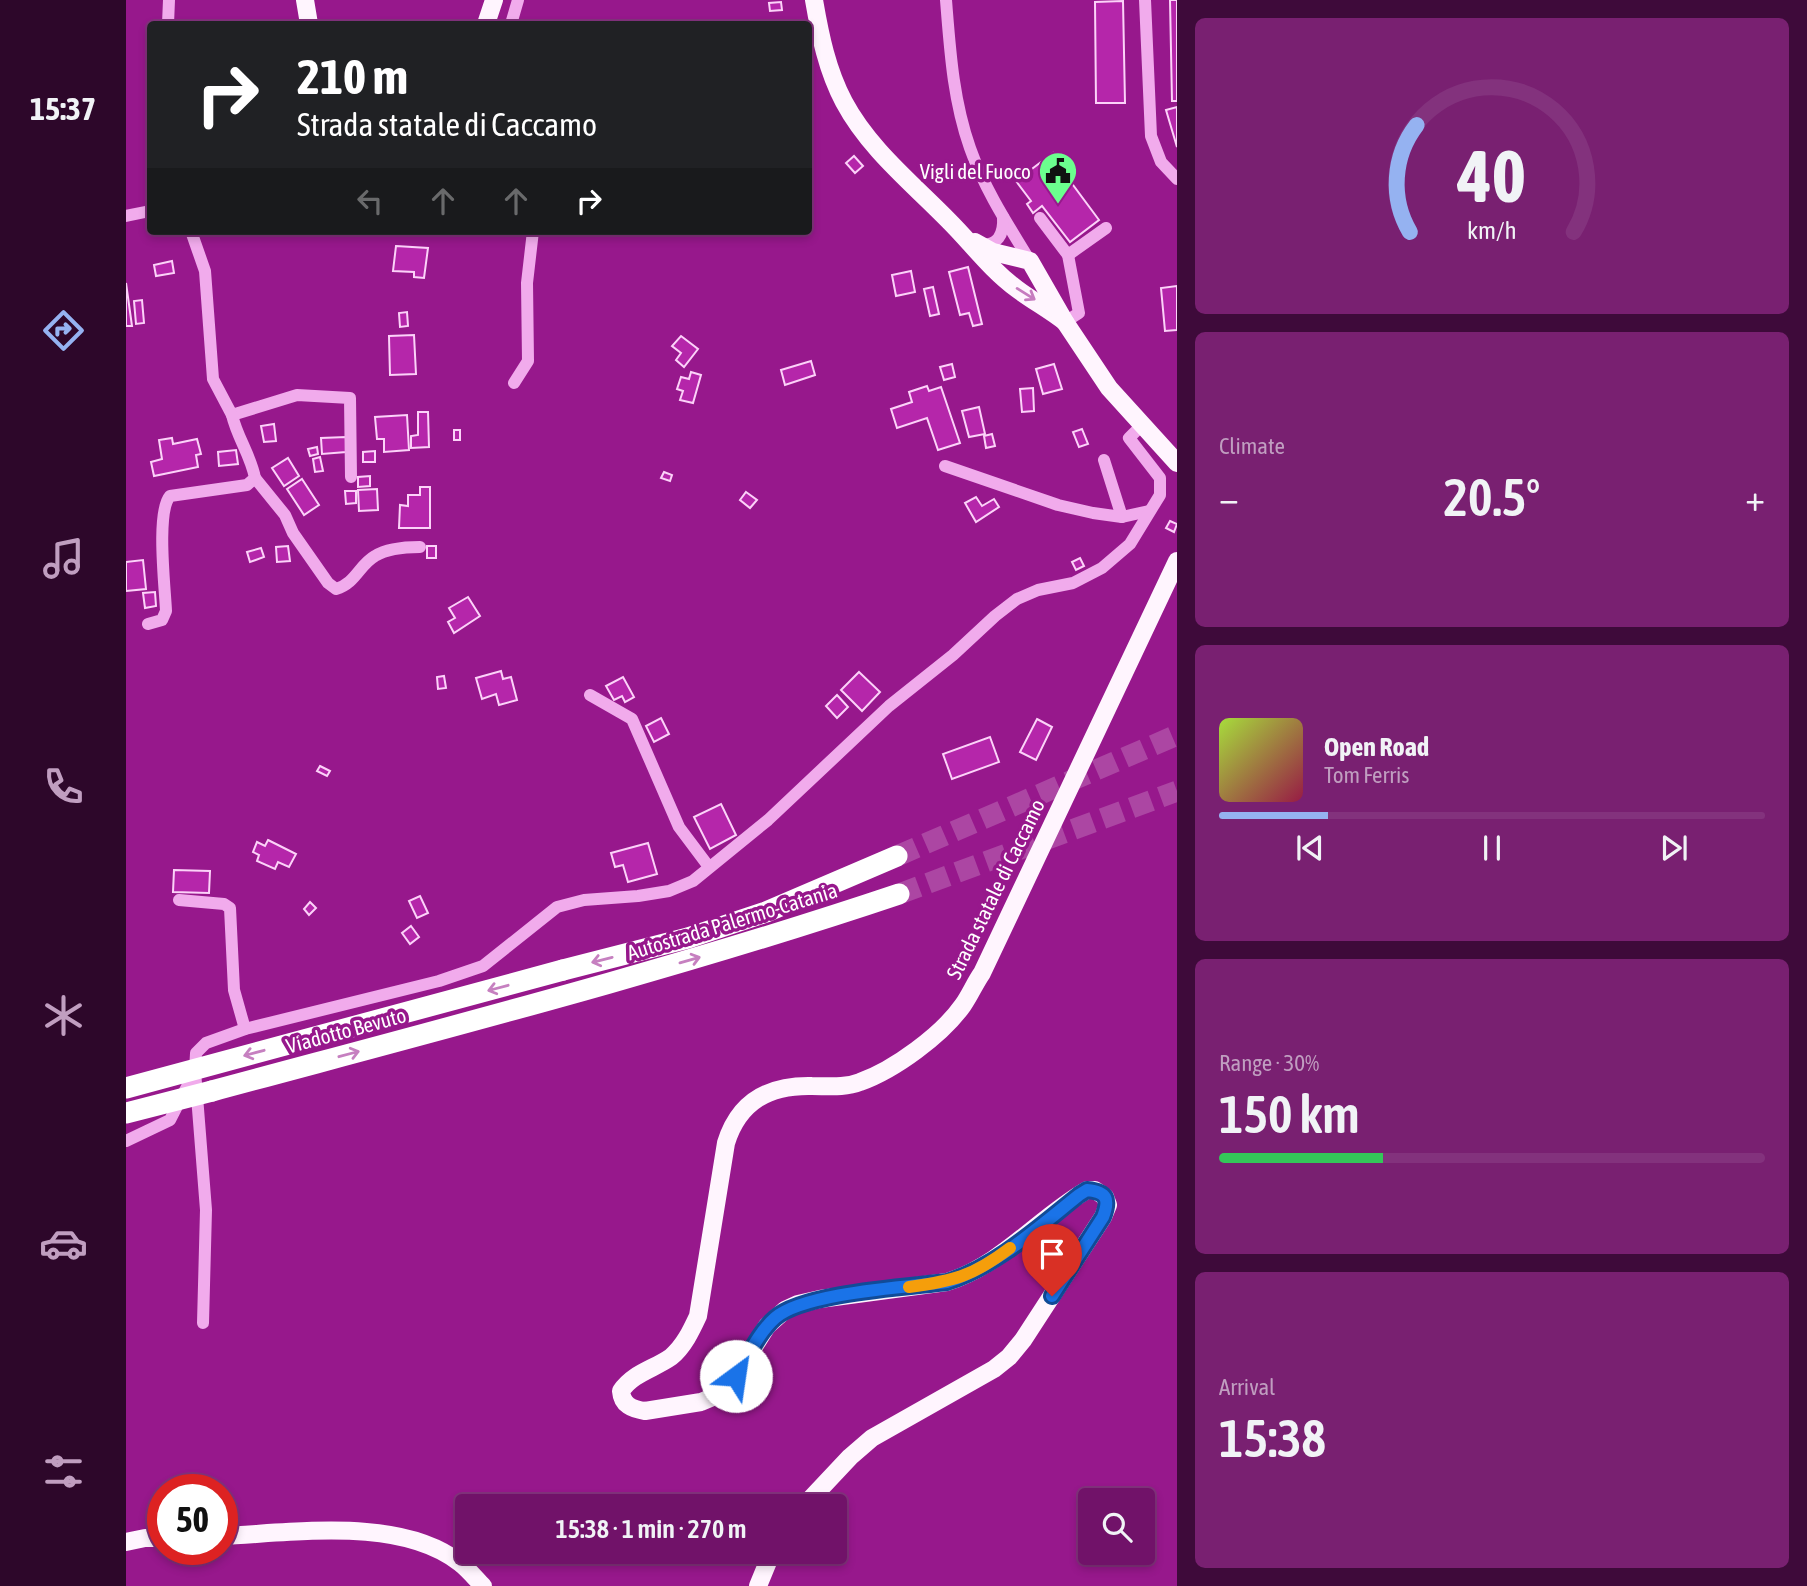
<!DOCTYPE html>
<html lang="en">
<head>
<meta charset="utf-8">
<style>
	:root { --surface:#711269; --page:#792071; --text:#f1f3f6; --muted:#c09ec0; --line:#83327d; --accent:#95b2f1 }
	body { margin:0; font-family:"Asap Condensed",sans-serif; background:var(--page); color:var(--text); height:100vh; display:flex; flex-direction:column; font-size:26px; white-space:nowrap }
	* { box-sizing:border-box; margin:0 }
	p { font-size:23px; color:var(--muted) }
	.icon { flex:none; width:38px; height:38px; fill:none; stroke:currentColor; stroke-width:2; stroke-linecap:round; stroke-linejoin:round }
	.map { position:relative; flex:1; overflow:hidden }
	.sheet { display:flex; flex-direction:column; gap:18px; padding:18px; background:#3e0a3a; width:630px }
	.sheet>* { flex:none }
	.hud { position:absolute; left:21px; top:21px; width:665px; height:214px; border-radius:7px; box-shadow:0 4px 10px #0003,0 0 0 2px var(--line); background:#202124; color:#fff; overflow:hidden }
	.controls { position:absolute; left:952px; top:1488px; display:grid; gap:14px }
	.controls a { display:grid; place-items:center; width:77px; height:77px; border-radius:7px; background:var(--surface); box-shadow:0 4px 10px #0003,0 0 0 2px var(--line); font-size:35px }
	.speed { position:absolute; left:21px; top:1474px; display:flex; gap:14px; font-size:35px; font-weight:700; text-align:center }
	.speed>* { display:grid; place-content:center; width:91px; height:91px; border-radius:50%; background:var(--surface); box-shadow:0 4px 10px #0003,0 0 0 2px var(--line); line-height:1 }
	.speed .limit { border:10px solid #d22; background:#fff; color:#111 }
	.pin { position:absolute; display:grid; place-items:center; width:60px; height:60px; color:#fff; margin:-72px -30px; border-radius:50% 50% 50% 0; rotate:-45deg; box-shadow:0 0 7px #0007 }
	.pin .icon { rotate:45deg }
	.me { position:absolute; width:77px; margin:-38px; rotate:31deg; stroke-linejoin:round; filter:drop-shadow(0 0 5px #0008) }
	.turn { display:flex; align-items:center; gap:24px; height:147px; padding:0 35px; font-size:32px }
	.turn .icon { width:91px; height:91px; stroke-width:2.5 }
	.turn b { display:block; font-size:49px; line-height:60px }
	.lanes { display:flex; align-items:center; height:66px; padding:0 35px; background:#0003; justify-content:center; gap:35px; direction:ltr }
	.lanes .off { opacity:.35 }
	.big { font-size:52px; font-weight:600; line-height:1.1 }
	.sheet .card { flex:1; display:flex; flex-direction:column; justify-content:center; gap:10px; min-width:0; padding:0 24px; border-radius:10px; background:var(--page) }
	.sheet .dial { align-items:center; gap:0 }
	.dial svg { height:182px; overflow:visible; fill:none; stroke:var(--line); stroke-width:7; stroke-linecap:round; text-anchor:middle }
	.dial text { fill:var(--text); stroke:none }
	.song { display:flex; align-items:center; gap:21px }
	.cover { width:84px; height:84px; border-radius:10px; background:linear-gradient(135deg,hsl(80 70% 55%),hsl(340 70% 35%)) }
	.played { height:7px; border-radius:4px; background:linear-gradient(90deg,var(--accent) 20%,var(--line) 20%) }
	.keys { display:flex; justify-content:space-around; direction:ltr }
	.heat { display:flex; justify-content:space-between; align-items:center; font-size:38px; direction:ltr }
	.charge { height:10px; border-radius:5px; background:linear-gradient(90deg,#34c759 30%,var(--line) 0) }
	.trip { position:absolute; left:329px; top:1494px; width:392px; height:70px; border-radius:7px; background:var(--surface); box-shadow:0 4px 10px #0003,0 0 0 2px var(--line); font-weight:600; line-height:70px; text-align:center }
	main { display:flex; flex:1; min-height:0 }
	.tabs { display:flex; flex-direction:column; width:126px; justify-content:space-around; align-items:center; background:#2d072a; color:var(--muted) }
	.tabs .icon { width:49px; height:49px }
	.tabs .selected { color:var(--accent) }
	.tabs b { font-size:32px; color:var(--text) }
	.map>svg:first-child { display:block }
</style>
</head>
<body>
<main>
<nav class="tabs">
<b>15:37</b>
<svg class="icon selected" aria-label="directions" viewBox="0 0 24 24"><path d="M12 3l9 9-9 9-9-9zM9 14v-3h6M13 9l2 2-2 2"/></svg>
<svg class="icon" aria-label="music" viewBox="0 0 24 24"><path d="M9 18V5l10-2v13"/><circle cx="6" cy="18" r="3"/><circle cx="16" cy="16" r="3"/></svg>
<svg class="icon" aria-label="phone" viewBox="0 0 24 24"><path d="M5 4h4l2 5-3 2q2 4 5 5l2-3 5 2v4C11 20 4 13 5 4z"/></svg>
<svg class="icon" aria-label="climate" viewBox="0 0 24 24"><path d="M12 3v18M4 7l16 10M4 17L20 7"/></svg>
<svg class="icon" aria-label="car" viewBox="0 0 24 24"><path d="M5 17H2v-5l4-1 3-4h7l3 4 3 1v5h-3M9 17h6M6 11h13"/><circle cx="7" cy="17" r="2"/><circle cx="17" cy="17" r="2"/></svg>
<svg class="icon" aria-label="filters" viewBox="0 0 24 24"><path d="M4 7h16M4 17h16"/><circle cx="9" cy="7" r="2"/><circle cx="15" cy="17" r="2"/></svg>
</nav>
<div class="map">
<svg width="1051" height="1586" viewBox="0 0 1051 1586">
	<rect width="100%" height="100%" fill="#97188c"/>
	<!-- building -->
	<g fill="#b526aa" stroke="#fcd2f9" stroke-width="2">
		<polygon points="1044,0 1051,0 1051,101 1046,101"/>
		<polygon points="997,1 999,103 970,103 969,2"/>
		<polygon points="655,2 656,10 644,11 643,3"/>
		<polygon points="1051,107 1051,147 1040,110"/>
		<polygon points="927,153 932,161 927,165 937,179 927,185 932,191 944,181 973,220 944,242 916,206 907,213 901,204 905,201 890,181"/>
		<polygon points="728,156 737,166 729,173 720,163"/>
		<polygon points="270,246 302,248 298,278 288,277 288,272 267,271"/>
		<polygon points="46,261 48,273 30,276 28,265"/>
		<polygon points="842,267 856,324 847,326 843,313 834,315 823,272"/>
		<polygon points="785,271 789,292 770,296 766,275"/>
		<polygon points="0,283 6,326 0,326"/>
		<polygon points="1051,286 1051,330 1039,331 1035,288"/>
		<polygon points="807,287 813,314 804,316 798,289"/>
		<polygon points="16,300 18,323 10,324 8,301"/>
		<polygon points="281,312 282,326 274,327 273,313"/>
		<polygon points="288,335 290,374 264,375 263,336"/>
		<polygon points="555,336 572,349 558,367 550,360 555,353 546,346"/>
		<polygon points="685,361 689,375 659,385 655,370"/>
		<polygon points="826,364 829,377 818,380 814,367"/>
		<polygon points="928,364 936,389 917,394 910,369"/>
		<polygon points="565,372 575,375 567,403 554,400 557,391 551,389 555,377 563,379"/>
		<polygon points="801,386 803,391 815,387 834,443 812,450 801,418 771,428 765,409 786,402 783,392"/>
		<polygon points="907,388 908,411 896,412 894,389"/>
		<polygon points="853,407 859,434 843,437 836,411"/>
		<polygon points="292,412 302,412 303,447 285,448 285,436 292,435"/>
		<polygon points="281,415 283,450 258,452 258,439 251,439 249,417"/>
		<polygon points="148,424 150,441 138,442 135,426"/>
		<polygon points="956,429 962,444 953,447 947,432"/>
		<rect x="328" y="430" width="6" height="10"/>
		<polygon points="866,434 869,446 860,448 858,436"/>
		<polygon points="220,437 220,452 196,454 195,438"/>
		<polygon points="46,438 47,444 71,439 75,454 70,455 72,467 28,476 25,462 36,459 33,440"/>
		<polygon points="191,447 192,454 184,456 182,449"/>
		<polygon points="110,450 112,464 93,466 92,452"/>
		<polygon points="249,451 249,462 237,462 237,452"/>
		<polygon points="194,457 197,471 189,472 187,459"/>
		<polygon points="162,458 173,476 158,486 146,468"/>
		<polygon points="538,472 546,475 544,481 535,478"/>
		<polygon points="244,476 244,486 232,487 232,477"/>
		<polygon points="176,479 193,505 178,515 161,489"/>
		<polygon points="294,487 304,487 304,528 273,528 274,505 282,506 282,495 294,495"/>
		<polygon points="251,489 252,510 233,511 232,490"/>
		<polygon points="219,491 230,491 230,503 220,504"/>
		<polygon points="620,492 631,500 624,508 614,500"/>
		<polygon points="850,497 856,506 868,499 873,507 850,522 839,503"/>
		<polygon points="1044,521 1051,524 1048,532 1040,528"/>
		<polygon points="162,546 164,561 151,562 150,547"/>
		<rect x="301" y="546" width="9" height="12"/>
		<polygon points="135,548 138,557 124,562 121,552"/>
		<polygon points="954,558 958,566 950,570 946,562"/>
		<polygon points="17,560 20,589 0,591 0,562"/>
		<polygon points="29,592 30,606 19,608 17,593"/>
		<polygon points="342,597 354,616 328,633 322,622 329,618 323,608"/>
		<polygon points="375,671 377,679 385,677 391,700 373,705 370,694 356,699 350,678"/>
		<polygon points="733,672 754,692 736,711 715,690"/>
		<polygon points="318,676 320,688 312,689 311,677"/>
		<polygon points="497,677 508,697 499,702 496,696 488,700 480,686"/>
		<polygon points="711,695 722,707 711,718 700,706"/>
		<polygon points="535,718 543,734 528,742 520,726"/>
		<polygon points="911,719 926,727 910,760 894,752"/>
		<polygon points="864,737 873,762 826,779 817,754"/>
		<polygon points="194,766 204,771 201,776 191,771"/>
		<polygon points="595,804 610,835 584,849 568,817"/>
		<polygon points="142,840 170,854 163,867 152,862 149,869 131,861 133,855 127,852 131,842 139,846"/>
		<polygon points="522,843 531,874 502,882 497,865 489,867 485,853"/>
		<polygon points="48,870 84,871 83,893 47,892"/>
		<polygon points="294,896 302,913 291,918 283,901"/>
		<polygon points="184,902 190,908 183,915 178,909"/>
		<polygon points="285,926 293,937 284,944 276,933"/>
	</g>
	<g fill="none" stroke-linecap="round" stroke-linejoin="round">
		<!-- highway-tunnel -->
		<g stroke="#ac46a3" stroke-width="21" stroke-dasharray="21 10" stroke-linecap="butt">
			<polyline points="771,856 1051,735"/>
			<polyline points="773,894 1051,791"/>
		</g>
		<!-- minor -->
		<g stroke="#f1abec" stroke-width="12">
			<path d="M820 0C824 50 827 100 844 148 858 188 882 225 904 261"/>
			<polyline points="1019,0 1025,136 1035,162 1051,179"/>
			<polyline points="42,24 43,0"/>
			<polyline points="385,24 392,0"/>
			<polyline points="0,216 24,211"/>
			<polyline points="914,218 942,255 953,313 939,322"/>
			<polyline points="65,231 79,271 87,379 106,415 171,395 224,398 225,477"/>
			<path d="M853 244C872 247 878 234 877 217"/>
			<polyline points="942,255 980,228"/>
			<polyline points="388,383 402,361 401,283 407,231"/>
			<polyline points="978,460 996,517"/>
			<polyline points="819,466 932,505 967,513 996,517 1023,511"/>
			<path d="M129 478 159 515 167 533 202 583 210 589C230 583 233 565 249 556 262 548 279 547 294 547"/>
			<path d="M22 624 36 620 40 611C39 587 30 512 44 496L121 485 129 478C125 456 111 437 106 415"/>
			<polyline points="464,695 506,719 553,827 583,867"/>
			<polyline points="53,900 98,904 104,908 108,990 119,1029"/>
			<polyline points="0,1141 44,1120 69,1071"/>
			<polyline points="77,1323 80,1210 69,1071 70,1053 80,1043 119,1029 313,981 357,966 431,907 458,900 512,896 543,891 567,881 642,820 763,706 827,655 869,616 891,599 912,590 947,583 976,568 1004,544 1034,495 1034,478 1003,438 1016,425"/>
		</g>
		<!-- major -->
		<g stroke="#fff5fe" stroke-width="18">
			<polyline points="179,0 183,24"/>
			<path d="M688 0C694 35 701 70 718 102 743 149 787 184 823 221 846 244 865 270 891 289 907 301 924 310 939 322"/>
			<polyline points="360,24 368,0"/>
			<polyline points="849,242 867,252 904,261 939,322 983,388 1051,463"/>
			<path d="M677 1507 724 1457 746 1438 868 1369 883 1357 897 1340 977 1217 982 1205 979 1197 969 1190H961C912 1218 876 1265 821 1282L694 1299 672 1304 659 1310 641 1326 603 1387 594 1394 575 1402 519 1411C506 1409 496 1405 495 1391 507 1373 528 1369 545 1357 558 1346 565 1331 572 1316L600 1143C613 1101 643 1085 686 1086 702 1086 719 1088 734 1082 768 1070 816 1035 837 1005 844 995 849 983 856 973L1051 561"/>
			<path d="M96 1536C168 1533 274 1516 334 1563 343 1570 350 1579 357 1586"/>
			<polyline points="0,1542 19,1538 37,1538"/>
			<polyline points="632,1586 646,1552"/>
		</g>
		<!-- highway -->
		<g stroke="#fff" stroke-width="21">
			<polyline points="437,970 562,938 640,912 771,856"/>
			<path d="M86 1091C316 1029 547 970 773 894"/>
		</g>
		<!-- highway-bridge -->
		<g stroke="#fff" stroke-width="21">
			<polyline points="0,1088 437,970"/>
			<polyline points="0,1113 86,1091"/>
		</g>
	</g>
	<!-- one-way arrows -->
	<defs><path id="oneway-shaft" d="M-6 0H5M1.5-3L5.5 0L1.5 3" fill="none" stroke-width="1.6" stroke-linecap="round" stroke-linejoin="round" transform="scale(1.75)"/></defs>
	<use stroke="#c67bbf" href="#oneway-shaft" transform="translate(900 294) rotate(32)"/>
	<g stroke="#c680c0">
		<use href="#oneway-shaft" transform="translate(476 960) rotate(166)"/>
		<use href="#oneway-shaft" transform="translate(564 960) rotate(-16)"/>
		<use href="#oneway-shaft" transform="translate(372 988) rotate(165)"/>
		<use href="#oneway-shaft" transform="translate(128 1053) rotate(165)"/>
		<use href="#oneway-shaft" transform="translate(223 1054) rotate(-15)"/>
	</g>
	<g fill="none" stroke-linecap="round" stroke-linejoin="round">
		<!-- route casing -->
		<g stroke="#114b97" stroke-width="18">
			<path id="route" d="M610 1376C622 1357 632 1333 649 1318 677 1293 781 1287 821 1282 869 1267 914 1226 953 1195L961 1190C981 1192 984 1199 977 1217L926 1296"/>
		</g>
		<!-- route -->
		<use href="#route" stroke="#1a73e8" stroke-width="12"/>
		<!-- slow -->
		<path stroke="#f59e0b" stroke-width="12" d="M783 1287C828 1281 847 1276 884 1248"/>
	</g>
	<!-- icons -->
	<defs>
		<g id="civic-pin" transform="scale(2.0125)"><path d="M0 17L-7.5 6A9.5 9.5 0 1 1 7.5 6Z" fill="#6bff8e" stroke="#97188c"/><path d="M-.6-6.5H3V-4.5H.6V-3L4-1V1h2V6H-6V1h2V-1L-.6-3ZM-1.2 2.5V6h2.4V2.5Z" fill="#111"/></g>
	</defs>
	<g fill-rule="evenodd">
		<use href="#civic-pin" x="932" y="171"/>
	</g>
	<g text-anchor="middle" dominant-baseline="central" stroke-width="7" stroke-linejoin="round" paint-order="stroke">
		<!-- poi labels -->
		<g font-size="21" fill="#fff" stroke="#97188c" text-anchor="end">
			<text x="905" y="171">Vigli del Fuoco</text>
		</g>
		<!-- street labels -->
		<g font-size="21" fill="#fff" stroke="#97188c">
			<text transform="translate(869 889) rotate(-64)">Strada statale di Caccamo</text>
			<text transform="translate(606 921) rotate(-17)">Autostrada Palermo-Catania</text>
			<text transform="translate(220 1030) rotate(-15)">Viadotto Bevuto</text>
		</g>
	</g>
</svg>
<div class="controls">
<a><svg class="icon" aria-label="search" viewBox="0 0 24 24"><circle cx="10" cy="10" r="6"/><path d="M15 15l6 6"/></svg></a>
</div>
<div class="speed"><div class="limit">50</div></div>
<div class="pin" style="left:926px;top:1296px;background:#d93025"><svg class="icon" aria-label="arrive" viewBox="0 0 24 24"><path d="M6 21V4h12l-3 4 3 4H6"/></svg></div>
<svg class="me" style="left:610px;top:1376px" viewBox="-20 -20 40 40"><circle r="19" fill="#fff"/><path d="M0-13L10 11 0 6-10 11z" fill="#1a73e8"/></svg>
<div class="trip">15:38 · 1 min · 270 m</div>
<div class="hud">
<div class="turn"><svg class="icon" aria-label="right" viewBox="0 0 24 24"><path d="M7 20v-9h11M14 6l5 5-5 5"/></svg><div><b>210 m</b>Strada statale di Caccamo</div></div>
<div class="lanes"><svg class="icon off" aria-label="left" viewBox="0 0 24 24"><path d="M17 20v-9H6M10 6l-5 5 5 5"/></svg><svg class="icon off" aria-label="ahead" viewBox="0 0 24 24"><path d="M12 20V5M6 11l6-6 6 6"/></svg><svg class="icon off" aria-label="ahead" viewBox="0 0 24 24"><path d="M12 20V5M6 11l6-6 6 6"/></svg><svg class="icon" aria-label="right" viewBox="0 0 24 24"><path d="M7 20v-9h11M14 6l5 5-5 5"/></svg></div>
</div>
</div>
<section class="sheet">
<div class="card dial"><svg viewBox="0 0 100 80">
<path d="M14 69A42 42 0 1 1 86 69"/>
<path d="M14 69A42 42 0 0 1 17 22" stroke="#95b2f1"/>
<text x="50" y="56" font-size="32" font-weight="700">40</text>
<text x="50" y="72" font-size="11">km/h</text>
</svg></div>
<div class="card"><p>Climate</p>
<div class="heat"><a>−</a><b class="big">20.5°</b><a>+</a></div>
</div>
<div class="card">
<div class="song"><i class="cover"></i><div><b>Open Road</b><p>Tom Ferris</p></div></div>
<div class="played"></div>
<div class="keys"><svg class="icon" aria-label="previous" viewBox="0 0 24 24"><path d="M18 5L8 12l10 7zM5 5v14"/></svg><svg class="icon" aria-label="pause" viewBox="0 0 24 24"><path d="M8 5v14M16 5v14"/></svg><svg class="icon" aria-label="next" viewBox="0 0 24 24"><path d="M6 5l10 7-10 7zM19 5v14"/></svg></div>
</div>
<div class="card"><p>Range · 30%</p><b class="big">150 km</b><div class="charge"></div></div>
<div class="card"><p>Arrival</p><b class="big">15:38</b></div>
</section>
</main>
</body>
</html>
